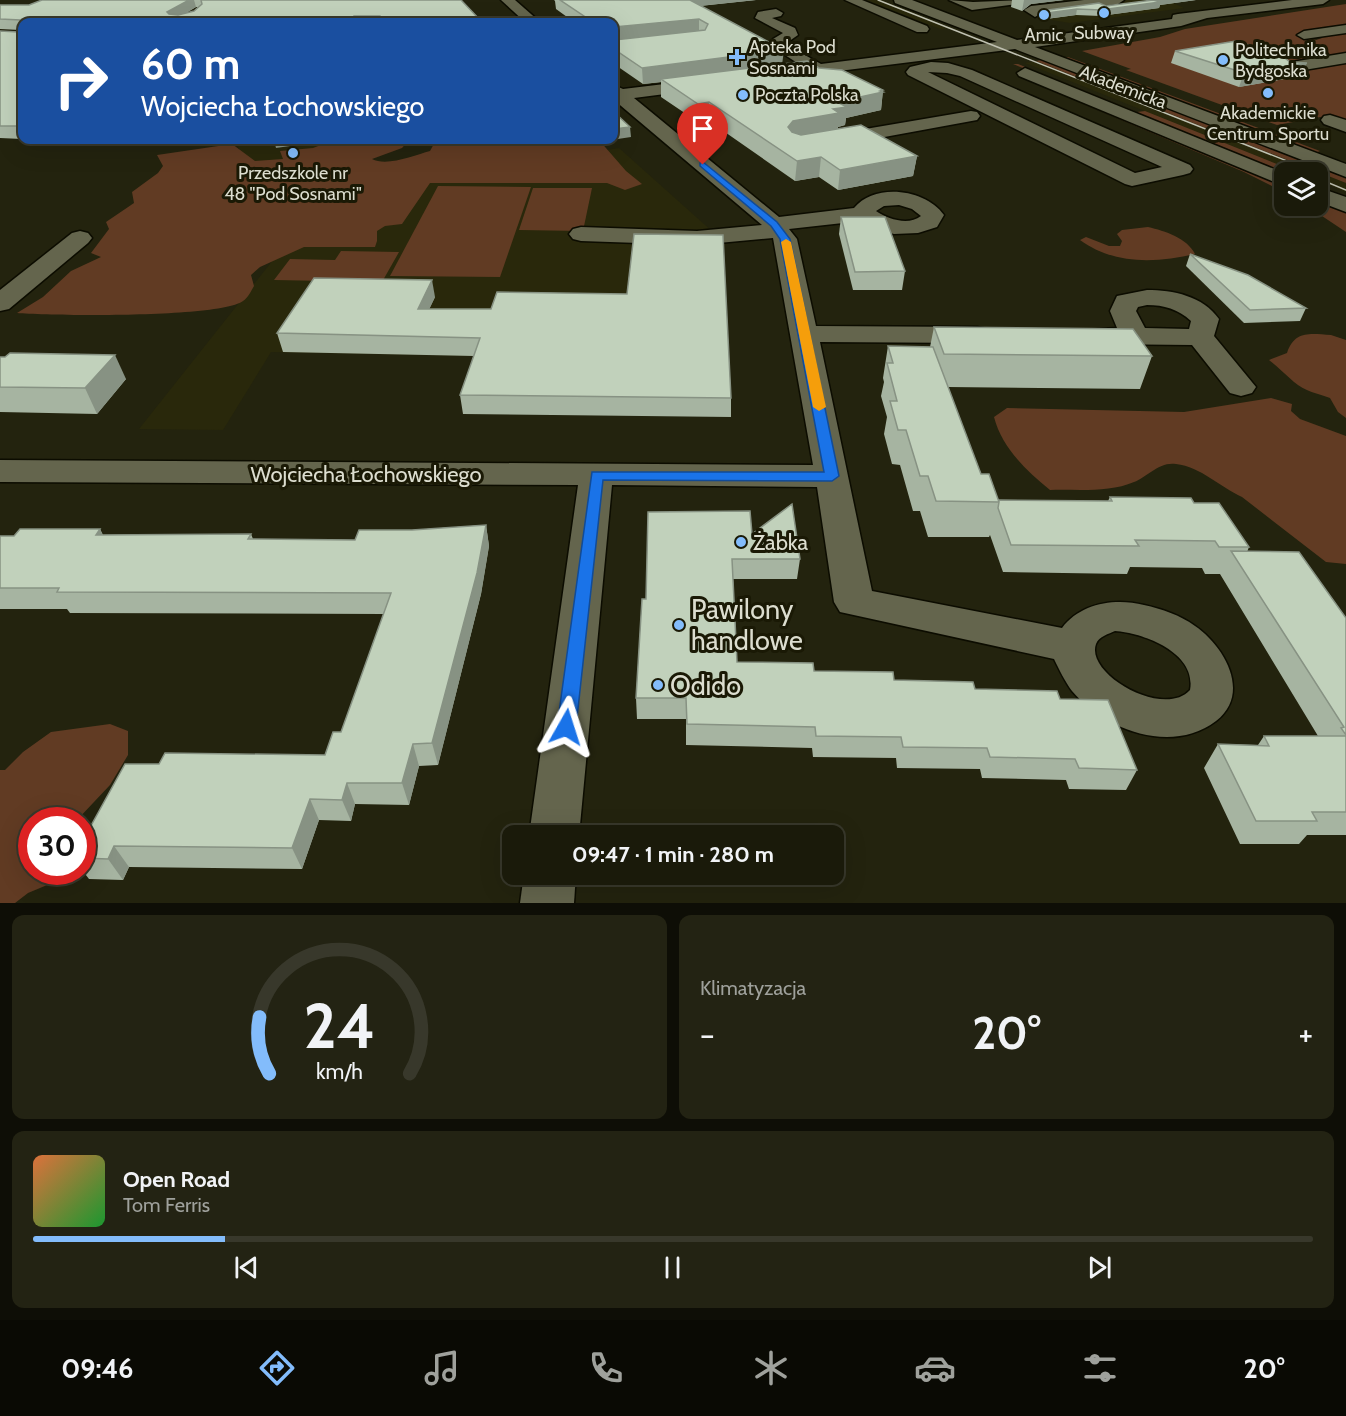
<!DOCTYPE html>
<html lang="pl">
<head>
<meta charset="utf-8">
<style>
	:root { --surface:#1a1a0a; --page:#232313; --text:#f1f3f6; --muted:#9fa19c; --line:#38382b; --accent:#83bcfb }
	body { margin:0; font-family:Cabin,sans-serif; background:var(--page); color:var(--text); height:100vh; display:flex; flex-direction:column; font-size:22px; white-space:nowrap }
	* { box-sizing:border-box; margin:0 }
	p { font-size:20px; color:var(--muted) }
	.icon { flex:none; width:33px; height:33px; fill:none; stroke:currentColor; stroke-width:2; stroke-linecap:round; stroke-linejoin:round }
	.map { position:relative; height:903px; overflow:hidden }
	.sheet { display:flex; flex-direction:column; gap:12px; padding:12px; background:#0e0e06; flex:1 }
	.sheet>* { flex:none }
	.hud { position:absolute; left:18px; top:18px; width:600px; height:126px; border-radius:12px; box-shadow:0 6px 24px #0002,0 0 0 2px var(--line); background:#1a4fa0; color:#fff; overflow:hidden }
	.buttons { position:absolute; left:1274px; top:162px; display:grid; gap:12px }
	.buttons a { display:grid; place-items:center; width:54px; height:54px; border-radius:12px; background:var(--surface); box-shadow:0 6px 24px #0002,0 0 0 2px var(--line); font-size:30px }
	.speed { position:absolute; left:18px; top:807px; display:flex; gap:12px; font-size:30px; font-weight:700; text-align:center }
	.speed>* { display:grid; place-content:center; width:78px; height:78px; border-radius:50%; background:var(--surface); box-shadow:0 6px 24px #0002,0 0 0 2px var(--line); line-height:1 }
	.speed .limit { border:9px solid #d22; background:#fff; color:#111 }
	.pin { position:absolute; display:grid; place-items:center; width:51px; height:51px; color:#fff; margin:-62px -26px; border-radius:50% 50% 50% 0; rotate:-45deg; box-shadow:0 0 6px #0007 }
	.pin .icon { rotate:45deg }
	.me { position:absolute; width:66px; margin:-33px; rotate:6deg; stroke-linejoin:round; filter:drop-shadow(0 0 4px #0008) }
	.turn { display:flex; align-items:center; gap:21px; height:126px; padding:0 24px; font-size:27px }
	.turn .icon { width:78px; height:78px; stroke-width:2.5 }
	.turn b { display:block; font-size:42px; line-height:51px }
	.big { font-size:45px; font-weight:700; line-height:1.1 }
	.sheet .tile { flex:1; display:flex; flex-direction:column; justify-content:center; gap:9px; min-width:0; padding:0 21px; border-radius:12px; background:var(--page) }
	.sheet .dial { align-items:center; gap:0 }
	.dial svg { height:156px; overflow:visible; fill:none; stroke:var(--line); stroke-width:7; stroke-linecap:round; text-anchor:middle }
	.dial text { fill:var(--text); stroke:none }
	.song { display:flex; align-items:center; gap:18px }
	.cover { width:72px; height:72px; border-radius:9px; background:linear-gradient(135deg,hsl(20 70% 55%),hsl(130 70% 35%)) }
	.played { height:6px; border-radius:3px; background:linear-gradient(90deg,var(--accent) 15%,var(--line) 15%) }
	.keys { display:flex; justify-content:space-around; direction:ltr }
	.heat { display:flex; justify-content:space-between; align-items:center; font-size:33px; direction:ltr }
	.sheet .tiles { flex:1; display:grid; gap:12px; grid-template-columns:1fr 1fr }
	.tile:last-child { grid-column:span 2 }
	.trip { position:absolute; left:502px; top:825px; width:342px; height:60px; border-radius:12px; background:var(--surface); box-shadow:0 6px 24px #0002,0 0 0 2px var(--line); font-weight:700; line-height:60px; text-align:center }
	.tab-bar { display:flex; height:96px; justify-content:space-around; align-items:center; background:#0a0a04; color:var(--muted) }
	.tab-bar .icon { width:42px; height:42px }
	.tab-bar .current { color:var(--accent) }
	.tab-bar b { font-size:27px; color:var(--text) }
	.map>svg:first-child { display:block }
</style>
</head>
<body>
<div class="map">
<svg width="1346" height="903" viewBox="0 0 1346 903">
	<rect width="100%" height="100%" fill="#23230e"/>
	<!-- built -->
	<g fill="#29280b">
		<polygon points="867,0 881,0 951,28 940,29"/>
		<polygon points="1092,0 1167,0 1184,8 1070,23 1046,19 1021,9"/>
		<polygon points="1037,61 1346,183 1346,192 1317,180 1317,172 1297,172 1025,63"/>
		<polygon points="236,140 447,140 244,166"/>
		<polygon points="619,148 714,233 729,233 722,252 587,414 463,414 483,356 271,352 223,430 139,429 327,192"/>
	</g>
	<!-- green -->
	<g fill="#613b23">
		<polygon points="1346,4 1346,27 1300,35 1316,40 1322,38 1315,36 1346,31 1346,123 1326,116 1277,125 1126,70 1131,69 1082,51 1160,37 1185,29"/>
		<polygon points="1068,57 1320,151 1315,153 1060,58"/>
		<polygon points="1041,60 1346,175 1346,183 1036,61"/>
		<polygon points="1013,64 1018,64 1137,112 1145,111 1297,172 1284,172 1284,175"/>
		<polygon points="1079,102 1106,111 1284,185 1284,192 1244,172"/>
		<path d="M334 140H409L402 148 372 159C387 167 415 155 430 151L436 140H599L626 171 642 184 625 190 607 183H430L402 224 385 226 377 231V241L375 247H304L260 267 251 275 254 286C251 291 248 298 243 301 221 318 51 316 17 313L43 297 71 271 101 257 91 253 109 229 106 222 134 203 132 192 158 173 163 166 157 155 232 144 255 161 283 159 280 151 313 148Z"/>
		<polygon points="438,186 531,187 500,277 390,276"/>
		<polygon points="533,188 592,188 583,231 519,230"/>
		<polygon points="1317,198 1346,210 1346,232 1307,206 1317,206"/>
		<path d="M1148 227C1165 231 1187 238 1195 254 1156 263 1114 265 1080 240L1086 237 1109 246H1120L1122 241 1117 234 1122 230Z"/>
		<polygon points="341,251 399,252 382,282 274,280 290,259 335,260"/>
		<path d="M1331 335 1346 340V418L1338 412 1330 398C1319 394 1304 391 1294 382 1286 375 1278 367 1269 360L1287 353C1295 330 1310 334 1331 335Z"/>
		<path d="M1271 398 1292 404 1291 411 1300 419 1346 436V564L1326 562 1242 497C1220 487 1201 467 1176 464 1160 461 1147 477 1134 482 1109 493 1077 489 1050 490 1026 470 1002 448 994 417L1007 408 1184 412Z"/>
		<polygon points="110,724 128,731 128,755 110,785 77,820 32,820 32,872 67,872 64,878 28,893 15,903 0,903 0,770 5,770 23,752 51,732"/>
	</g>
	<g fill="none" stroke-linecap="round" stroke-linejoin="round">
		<!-- minor casing -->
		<g stroke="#0c0c00" stroke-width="3">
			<g id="minor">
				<polygon points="501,0 515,0 540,22 525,22"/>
				<polygon points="845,0 862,0 927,26 929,29 927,32 917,32"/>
				<polygon points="894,0 912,0 1017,40 1172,19 1173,15 1178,14 1292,0 1329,0 1323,4 1207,18 1181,26 1035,47 1346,164 1346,177 1015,49 775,79 767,74 775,69 802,66 771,46 773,39 783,33 755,18 758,12 776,9 783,13 781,16 772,18 795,28 798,35 785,44 821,64 997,42 895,3"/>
				<polygon points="949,0 973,2 1023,0 1017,4 972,10"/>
				<polygon points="1084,0 1124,0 1118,4 1042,13 1035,17 1024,10 1031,6"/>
				<polygon points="1346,25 1346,33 1304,39 1297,35 1304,31"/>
				<polygon points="1346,53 1346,63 1286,73 1278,68 1286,63"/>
				<path d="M931 62 948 63 972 70 1190 165 1193 169 1190 173 1183 175 1132 186 1125 184 908 75 906 72 910 67ZM928 72 947 73 960 76 1162 167 1135 173Z"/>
				<polygon points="1025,68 1284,173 1284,186 1019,76 1017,73"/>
				<path d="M706 79 714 84 712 88 634 98 779 217 854 208C875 182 926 189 944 215L937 227 918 233 894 234 871 228 861 221 789 229 797 239 816 326 977 327 987 329 991 335 987 341 977 343 820 342 872 591 1062 628C1081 603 1115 598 1144 605 1162 609 1180 615 1195 626 1224 646 1252 693 1216 721 1171 755 1105 730 1072 691 1065 682 1059 669 1054 659L840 612 834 602 817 487 612 485 579 836H529L578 485 0 482V460L813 465 773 238 697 245 581 241 573 239 569 234 573 229 581 227 697 231 762 225 614 100V85L623 89ZM899 205 912 209 921 216C908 226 888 219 876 211L884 206ZM1115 631C1144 633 1197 653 1190 690 1164 719 1085 674 1096 644 1099 636 1109 634 1115 631Z"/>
				<polygon points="971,111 977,112 980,116 977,120 830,147 823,145 820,141 823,137 830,135"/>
				<polygon points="1330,115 1346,120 1346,132 1324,124 1321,120 1324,116"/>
				<polygon points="1317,187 1346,197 1346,212 1317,201"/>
				<polygon points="80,231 88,233 92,238 88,243 9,309 0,311 0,290 72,233"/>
				<path d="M1147 290C1173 290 1203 296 1219 319L1214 336 1256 387 1252 393 1241 396 1230 393 1192 345 1095 344 1085 342 1081 336 1085 330 1117 328 1110 311 1117 296ZM1147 305C1164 305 1178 309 1191 321L1189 329 1145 328 1136 311 1138 307Z"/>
				<polygon points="524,874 576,874 574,903 520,903"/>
			</g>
		</g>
		<!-- minor -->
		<use href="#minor" fill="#64654d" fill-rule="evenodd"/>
		<!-- tram -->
		<g stroke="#bfc0b1" stroke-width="1.5">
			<polyline points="878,0 1315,172"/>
			<polyline points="1317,178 1346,190"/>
		</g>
	</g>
	<!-- wall -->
	<g fill="#a6b4a1" fill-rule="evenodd">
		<path d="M42 0H461L482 22H22V139L0 138V31L18 32 20 30 0 29V5H29ZM196 7H198L194 11 186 13Z"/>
		<polygon points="554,0 756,0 700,6 783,64 819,68 883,90 881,110 846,118 845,125 838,127 838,129 917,156 913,176 838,190 819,177 795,181 709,121 698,122 661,97 661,82 643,84 614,64 614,22 574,22 556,9 555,1"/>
		<polygon points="1012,0 1064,0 1031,4 1022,11 1011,7"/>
		<polygon points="1154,0 1196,0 1160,5 1159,8 1100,16 1076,15 1046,19 1040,17 1041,11 1106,6"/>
		<polygon points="1175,51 1301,76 1239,87 1171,63"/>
		<polygon points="841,217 905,271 902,290 853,290 839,234"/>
		<polygon points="1190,254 1306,308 1300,321 1244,323 1186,266"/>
		<polygon points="435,297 429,309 731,398 731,417 463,414 460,395 474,356 283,352 277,333"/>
		<polygon points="934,327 1152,356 1140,389 948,387 981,474 999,500 1108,501 1110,497 1194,503 1249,547 1247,552 1346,618 1346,835 1307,835 1299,844 1240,844 1204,768 1218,744 1258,745 1264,736 1318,736 1220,574 1205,574 1202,568 1130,567 1127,574 1003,572 990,535 989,537 928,537 920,511 913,511 900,465 892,464 884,434 887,417 881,396 884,382 883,378 888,346 930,347"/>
		<polygon points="0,357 126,379 97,414 0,412"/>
		<polygon points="486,525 489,546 481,594 438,765 419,766 409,805 355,804 351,821 319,820 302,869 129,867 123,880 89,879 82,870 82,842 159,764 325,755 341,732 384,614 70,613 67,609 0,609 0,536 14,536 100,529 103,535 251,534 253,539 355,540 412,530"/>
		<polygon points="752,534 800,559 797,579 733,579 737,662 1060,699 1137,770 1126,790 1069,789 1066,780 982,778 980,769 897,768 896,758 813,757 812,748 686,745 686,719 637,719 636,698 646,599"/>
	</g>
	<!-- shaded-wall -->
	<g fill="#879283">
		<polygon points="189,0 194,0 196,7 170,22 167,12"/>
		<polygon points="680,0 756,0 680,8"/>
		<polygon points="1024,0 1064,0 1031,4 1022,11"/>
		<polygon points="1154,0 1196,0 1160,5 1159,8 1100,16 1101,10"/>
		<polygon points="1077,9 1076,15 1046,19 1047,13"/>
		<polygon points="354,16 355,22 346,22"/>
		<polygon points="699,19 699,33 614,43 614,27"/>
		<polygon points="784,50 782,65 661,79 661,82 643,84 642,68"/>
		<polygon points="1307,63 1301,76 1239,87 1244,73"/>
		<polygon points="883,90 881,110 846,118 845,125 838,127 837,131 791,140 788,127 793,121 837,102"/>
		<polygon points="709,102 709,121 698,122 698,104"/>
		<polygon points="630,127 631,137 598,142 598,140 614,140 614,129"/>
		<polygon points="274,140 332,140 276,148"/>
		<polygon points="917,156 913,176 838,190 840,170"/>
		<polygon points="821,157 819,177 795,181 797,161"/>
		<polygon points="432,280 435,297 421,327 418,309"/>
		<polygon points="115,355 126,379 97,414 85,388"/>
		<polygon points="486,525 489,546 481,594 438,765 432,743"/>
		<polygon points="100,529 110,550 96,535"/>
		<polygon points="413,744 419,766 409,805 402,783"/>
		<polygon points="347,783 355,804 351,821 342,800"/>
		<polygon points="310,799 319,820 302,869 292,848"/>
		<polygon points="114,846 129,867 123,880 108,859"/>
	</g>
	<!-- building -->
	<g fill="#c1d1bb" stroke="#879283" stroke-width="1.5">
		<polygon points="42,0 189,0 167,12 169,14 178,15 194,11 202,4 201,0 461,0 482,22 384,22 380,16 354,16 346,22 22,22 22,126 0,126 0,31 18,32 20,30 20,20 0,19 0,5 29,5"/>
		<polygon points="560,0 690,0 784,50 642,68 614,49 614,40 705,30 708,24 699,19 614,27 614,22 593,22"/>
		<polygon points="1153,0 1160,2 1101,10 1077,9 1047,13 1041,11 1099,3 1106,6"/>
		<polygon points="1236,41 1281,55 1290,62 1307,63 1244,73 1175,51"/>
		<polygon points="807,61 819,68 842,70 883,90 880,91 883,92 837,102 847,107 833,109 839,113 793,121 788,127 792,132 801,135 861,125 917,156 840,170 821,157 797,161 709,102 698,104 661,79"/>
		<polygon points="614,112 630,127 614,129"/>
		<polygon points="841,217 885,217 905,271 855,272"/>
		<polygon points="634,234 723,235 731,398 460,395 480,338 277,333 314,278 432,280 418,309 491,309 497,292 627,294"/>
		<polygon points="1190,254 1248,275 1306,308 1250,310"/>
		<polygon points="934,327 1133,329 1152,356 944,354"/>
		<polygon points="888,346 933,347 981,474 989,474 999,502 936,501 928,476 920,476 906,430 898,430 890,401 897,401 887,363 893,363"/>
		<polygon points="10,353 115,355 85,388 0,387 0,357 5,357"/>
		<polygon points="1110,497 1191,498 1194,503 1219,503 1249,547 1219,547 1215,541 1135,540 1139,546 1011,545 998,508 999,502 999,500 1112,501"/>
		<polygon points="792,504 800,559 732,559 737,662 813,663 814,671 893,672 894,680 973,682 975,689 1057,691 1060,699 1108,700 1137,770 1079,768 1075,759 990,757 987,748 903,747 901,737 816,736 815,727 687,724 686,698 636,698 642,599 646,599 648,512 750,511 752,534"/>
		<polygon points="486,525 477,573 432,743 413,744 402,783 347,783 342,800 310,799 292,848 114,846 108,859 82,858 82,842 125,764 159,764 165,753 325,755 333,732 341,732 391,593 57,592 59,588 0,588 0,536 14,536 20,529 100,529 96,535 251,534 248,539 355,540 359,530 412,530"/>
		<polygon points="1231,551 1299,552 1346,618 1346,735 1341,728 1344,727"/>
		<polygon points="1264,736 1346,736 1346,812 1312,812 1317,821 1256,821 1218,744 1269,746"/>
	</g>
	<!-- route -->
	<polygon fill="#1a73e8" stroke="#114b97" stroke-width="1.5" points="703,162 777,222 790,239 839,476 832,481 603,480 576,727 573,733 566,735 560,733 557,727 592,472 824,472 780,239 771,226 700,166 700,163"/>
	<!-- slow -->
	<polygon fill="#f59e0b" points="786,239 791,242 826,407 819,411 813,407 781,242"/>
	<!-- markers -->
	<g fill="#83bcfb" stroke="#1a1905" stroke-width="2">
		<circle cx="1104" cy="13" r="6"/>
		<circle cx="1044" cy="15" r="6"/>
		<path d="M734 48h6v6h6v6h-6v6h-6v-6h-6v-6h6z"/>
		<circle cx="1223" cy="60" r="6"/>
		<circle cx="1268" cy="93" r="6"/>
		<circle cx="743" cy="95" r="6"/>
		<circle cx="293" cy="153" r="6"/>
		<circle cx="741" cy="542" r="6"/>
		<circle cx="679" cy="625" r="6"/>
		<circle cx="658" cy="685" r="6"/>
	</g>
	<g text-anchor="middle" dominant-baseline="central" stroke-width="6" stroke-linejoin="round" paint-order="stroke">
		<!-- far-poi labels -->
		<g font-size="18" fill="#dcddcf" stroke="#1a1905">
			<text x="1104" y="33">Subway</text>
			<text x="1044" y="35">Amic</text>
			<text x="749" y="47" text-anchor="start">Apteka Pod<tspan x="749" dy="21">Sosnami</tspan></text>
			<text x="1235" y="50" text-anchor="start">Politechnika<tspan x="1235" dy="21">Bydgoska</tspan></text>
			<text x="755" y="95" text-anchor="start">Poczta Polska</text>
			<text x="1268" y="113">Akademickie<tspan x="1268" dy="21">Centrum Sportu</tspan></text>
			<text x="293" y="173">Przedszkole nr<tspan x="293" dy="21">48 "Pod Sosnami"</tspan></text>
		</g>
		<!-- far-street labels -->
		<g font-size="18" fill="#dcddcf" stroke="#1a1905">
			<text transform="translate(1123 87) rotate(21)">Akademicka</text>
		</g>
		<!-- street labels -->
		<g font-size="22" fill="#dcddcf" stroke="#1a1905">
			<text x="366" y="474">Wojciecha Łochowskiego</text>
		</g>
		<!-- poi labels -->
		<g font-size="22" fill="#dcddcf" stroke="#1a1905" text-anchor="start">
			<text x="753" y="542">Żabka</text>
		</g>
		<!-- near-poi labels -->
		<g font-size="27" fill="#dcddcf" stroke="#1a1905" text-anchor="start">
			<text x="691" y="609">Pawilony<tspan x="691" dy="31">handlowe</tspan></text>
			<text x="670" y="685">Odido</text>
		</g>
	</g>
</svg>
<div class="buttons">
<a><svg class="icon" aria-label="layers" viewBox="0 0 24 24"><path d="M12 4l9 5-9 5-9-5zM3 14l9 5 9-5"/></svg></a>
</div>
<div class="speed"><div class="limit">30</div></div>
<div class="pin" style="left:703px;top:165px;background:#d93025"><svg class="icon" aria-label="arrive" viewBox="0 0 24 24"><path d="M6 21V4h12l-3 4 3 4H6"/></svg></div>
<svg class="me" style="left:566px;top:727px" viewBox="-20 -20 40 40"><path d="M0-17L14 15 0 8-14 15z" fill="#1a73e8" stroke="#fff" stroke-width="4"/></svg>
<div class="trip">09:47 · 1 min · 280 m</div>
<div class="hud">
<div class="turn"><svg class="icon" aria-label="right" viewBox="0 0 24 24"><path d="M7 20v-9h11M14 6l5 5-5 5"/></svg><div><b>60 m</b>Wojciecha Łochowskiego</div></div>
</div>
</div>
<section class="sheet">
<div class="tiles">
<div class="tile dial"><svg viewBox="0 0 100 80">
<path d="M14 69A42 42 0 1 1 86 69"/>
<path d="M14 69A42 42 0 0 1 9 40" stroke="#83bcfb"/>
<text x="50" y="56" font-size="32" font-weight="700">24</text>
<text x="50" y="72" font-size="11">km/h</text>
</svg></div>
<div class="tile"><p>Klimatyzacja</p>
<div class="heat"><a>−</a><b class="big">20°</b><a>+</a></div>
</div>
<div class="tile">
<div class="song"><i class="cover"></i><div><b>Open Road</b><p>Tom Ferris</p></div></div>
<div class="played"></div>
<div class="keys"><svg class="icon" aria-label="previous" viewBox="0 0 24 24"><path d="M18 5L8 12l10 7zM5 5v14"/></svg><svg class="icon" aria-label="pause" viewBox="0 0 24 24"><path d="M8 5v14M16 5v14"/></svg><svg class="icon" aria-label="next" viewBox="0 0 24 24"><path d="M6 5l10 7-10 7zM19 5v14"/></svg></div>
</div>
</div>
</section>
<nav class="tab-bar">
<b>09:46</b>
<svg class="icon current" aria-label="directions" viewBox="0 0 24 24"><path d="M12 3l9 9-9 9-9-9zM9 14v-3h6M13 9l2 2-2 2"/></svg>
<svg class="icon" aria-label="music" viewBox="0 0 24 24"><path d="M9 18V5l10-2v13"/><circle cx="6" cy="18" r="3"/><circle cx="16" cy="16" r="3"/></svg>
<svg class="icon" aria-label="phone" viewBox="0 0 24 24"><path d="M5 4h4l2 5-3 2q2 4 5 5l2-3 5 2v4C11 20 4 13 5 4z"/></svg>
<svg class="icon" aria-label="climate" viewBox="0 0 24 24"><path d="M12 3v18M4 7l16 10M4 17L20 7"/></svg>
<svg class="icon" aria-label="car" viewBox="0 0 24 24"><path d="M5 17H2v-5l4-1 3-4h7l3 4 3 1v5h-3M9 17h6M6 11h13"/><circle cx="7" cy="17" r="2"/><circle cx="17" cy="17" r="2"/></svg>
<svg class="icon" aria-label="filters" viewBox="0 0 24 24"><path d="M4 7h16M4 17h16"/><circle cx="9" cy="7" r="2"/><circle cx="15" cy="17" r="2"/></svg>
<b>20°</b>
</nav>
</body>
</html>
